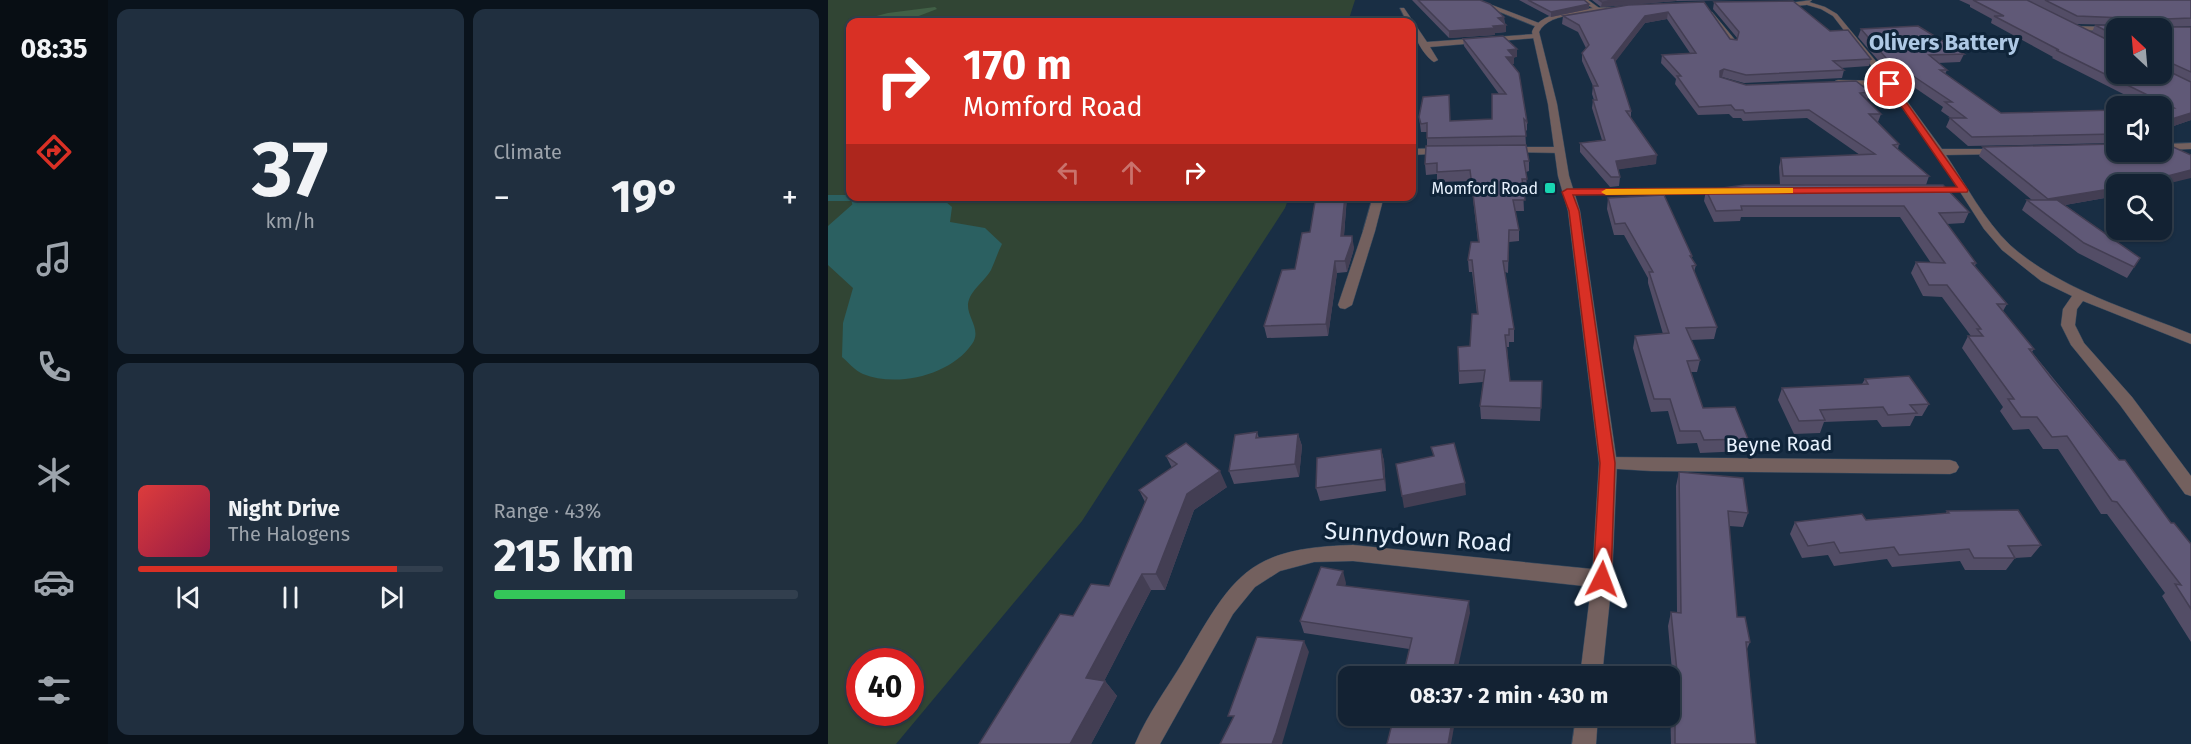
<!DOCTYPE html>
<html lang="en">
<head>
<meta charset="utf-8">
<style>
	:root { --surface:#132233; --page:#202f3f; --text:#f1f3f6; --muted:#9da4ac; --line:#323f4e; --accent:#d93025 }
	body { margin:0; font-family:"Fira Sans",sans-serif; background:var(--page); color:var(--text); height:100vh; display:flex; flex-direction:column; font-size:22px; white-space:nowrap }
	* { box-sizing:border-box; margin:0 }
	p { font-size:20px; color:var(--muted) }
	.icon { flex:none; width:33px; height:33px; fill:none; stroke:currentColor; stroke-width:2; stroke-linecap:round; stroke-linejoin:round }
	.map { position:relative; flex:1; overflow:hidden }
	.side { display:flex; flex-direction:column; gap:9px; padding:9px; background:#0a131c; width:720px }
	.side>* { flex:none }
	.guide { position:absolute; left:18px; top:18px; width:570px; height:183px; border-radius:12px; box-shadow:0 2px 4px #0004,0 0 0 2px var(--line); background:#d93025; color:#fff; overflow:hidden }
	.needle { width:39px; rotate:334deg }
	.tools { position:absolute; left:1278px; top:18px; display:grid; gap:12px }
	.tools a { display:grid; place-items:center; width:66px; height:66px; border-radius:12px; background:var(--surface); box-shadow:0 2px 4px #0004,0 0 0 2px var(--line); font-size:30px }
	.speed { position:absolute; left:18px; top:648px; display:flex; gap:12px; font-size:30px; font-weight:700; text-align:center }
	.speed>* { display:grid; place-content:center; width:78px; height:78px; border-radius:50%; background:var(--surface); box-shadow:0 2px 4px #0004,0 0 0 2px var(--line); line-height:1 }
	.speed .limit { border:9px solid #d22; background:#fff; color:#111 }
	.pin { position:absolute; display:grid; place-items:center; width:51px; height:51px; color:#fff; margin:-26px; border:3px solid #fff; border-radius:50%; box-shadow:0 2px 6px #0007 }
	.me { position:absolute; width:66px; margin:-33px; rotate:3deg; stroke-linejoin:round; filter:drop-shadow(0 0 4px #0008) }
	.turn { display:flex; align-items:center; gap:21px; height:126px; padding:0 18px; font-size:27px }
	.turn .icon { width:78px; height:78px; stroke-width:2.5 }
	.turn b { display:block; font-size:42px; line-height:51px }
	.lanes { display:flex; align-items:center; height:57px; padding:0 18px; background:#0003; justify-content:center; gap:30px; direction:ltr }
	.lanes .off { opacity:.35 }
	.big { font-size:45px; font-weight:700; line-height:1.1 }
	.side .tile { flex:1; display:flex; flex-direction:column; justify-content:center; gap:9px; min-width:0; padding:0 21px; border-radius:12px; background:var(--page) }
	.side .dial { align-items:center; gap:0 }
	.dial b { font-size:78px; line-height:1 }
	.song { display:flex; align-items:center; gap:18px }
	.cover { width:72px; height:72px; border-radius:9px; background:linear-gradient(135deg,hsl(0 70% 55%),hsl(340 70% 35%)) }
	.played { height:6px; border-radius:3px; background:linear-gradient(90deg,var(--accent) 85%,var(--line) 85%) }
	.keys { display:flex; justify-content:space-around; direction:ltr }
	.heat { display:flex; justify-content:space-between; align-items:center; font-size:33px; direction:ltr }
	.charge { height:9px; border-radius:4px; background:linear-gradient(90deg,#34c759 43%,var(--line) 0) }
	.side .tiles { flex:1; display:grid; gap:9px; grid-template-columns:repeat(2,1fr) }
	.trip { position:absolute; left:510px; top:666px; width:342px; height:60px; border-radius:12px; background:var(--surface); box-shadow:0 2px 4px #0004,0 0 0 2px var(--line); font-weight:700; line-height:60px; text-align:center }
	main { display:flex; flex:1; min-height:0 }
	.menu { display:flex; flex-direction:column; width:108px; justify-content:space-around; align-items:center; background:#080e14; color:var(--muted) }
	.menu .icon { width:42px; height:42px }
	.menu .selected { color:var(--accent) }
	.menu b { font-size:27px; color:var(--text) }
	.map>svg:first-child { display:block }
</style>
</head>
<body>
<main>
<nav class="menu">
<b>08:35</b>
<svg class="icon selected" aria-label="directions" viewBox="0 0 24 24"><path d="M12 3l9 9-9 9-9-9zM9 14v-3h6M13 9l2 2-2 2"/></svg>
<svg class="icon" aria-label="music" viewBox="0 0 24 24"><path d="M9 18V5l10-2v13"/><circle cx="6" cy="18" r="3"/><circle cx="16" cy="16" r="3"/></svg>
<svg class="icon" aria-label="phone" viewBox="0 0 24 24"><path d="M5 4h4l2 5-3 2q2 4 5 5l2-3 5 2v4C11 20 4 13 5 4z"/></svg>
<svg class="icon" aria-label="climate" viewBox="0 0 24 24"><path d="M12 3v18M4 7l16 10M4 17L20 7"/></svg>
<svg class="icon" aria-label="car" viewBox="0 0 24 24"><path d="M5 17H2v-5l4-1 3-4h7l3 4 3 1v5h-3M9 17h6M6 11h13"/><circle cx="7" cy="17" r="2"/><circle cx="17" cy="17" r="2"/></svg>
<svg class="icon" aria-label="filters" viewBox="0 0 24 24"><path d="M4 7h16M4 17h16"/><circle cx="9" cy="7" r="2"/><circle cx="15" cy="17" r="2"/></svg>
</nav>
<section class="side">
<div class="tiles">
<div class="tile dial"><b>37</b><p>km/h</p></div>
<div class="tile"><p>Climate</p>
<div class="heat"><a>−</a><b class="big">19°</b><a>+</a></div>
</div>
<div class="tile">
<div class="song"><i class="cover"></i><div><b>Night Drive</b><p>The Halogens</p></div></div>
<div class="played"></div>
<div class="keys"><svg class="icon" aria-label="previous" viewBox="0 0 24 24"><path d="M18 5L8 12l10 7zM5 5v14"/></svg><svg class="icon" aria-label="pause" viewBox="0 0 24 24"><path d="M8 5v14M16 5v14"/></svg><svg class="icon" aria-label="next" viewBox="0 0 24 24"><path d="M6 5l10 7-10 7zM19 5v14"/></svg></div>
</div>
<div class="tile"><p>Range · 43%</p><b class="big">215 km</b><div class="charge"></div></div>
</div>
</section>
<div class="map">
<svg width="1363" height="744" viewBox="0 0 1363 744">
	<rect width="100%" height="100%" fill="#192e44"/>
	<!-- green -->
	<path fill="#314534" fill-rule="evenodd" d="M0 0H527L520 22H22V196L461 197 457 208 254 521 68 744H0ZM32 662H82V712H32Z"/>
	<!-- forest -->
	<polygon fill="#416046" points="107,7 109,9 75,22 39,22 37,19 60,13"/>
	<!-- water -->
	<path fill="#2b6061" d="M43 197H112L124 207 122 222 157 228 174 244C170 252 167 261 163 270 157 281 142 290 140 304 139 318 154 330 144 344 123 375 69 388 35 374 27 371 20 362 14 357L15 323 25 288 0 265V226L26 203Z"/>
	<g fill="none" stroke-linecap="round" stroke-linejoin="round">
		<!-- stream -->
		<polyline stroke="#2b6061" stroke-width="6" points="0,198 26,198 27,203"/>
		<!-- service casing -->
		<g stroke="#36495e" stroke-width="1">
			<g id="service">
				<polygon points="642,0 651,0 716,25 709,27"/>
				<polygon points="541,227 547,231 524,305 517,309 512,308 510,305 535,231"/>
			</g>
		</g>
		<!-- minor casing -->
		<g stroke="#36495e" stroke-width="1">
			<g id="minor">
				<polygon points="752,0 760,0 774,10 769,11"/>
				<path d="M978 1 997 7 1009 14 1065 82 1114 149H1178L1179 151 1174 154 1118 155C1138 185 1156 220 1182 245 1233 290 1301 309 1363 334V344L1255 301 1249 309 1247 325 1256 343 1304 397 1363 476V496L1357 494 1292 405 1243 345 1233 325 1235 309 1244 296 1213 281 1174 250 1156 229 1107 153 1058 86 1007 85V81L1010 80 1055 81 1005 16 993 9 976 4Z"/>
				<path d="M572 8H576L599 42 707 34 711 36 707 38 602 47 610 60 606 62C596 56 584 35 584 22H579Z"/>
				<polygon points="880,12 884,12 908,41 908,45 902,45"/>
				<polygon points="1243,26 1288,27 1291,28 1288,31 1240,30"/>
				<polygon points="1363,143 1363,149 1334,150 1334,144"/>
				<polygon points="680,147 731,147 736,150 731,153 676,152 675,150"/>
				<polygon points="617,148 621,149 621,153 584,155 584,149"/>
				<polygon points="896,188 901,191 900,193 739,195 734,192 739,189"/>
				<polygon points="545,196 556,196 547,231 541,235 535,231"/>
				<polygon points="780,457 1122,460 1128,462 1131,467 1128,472 1122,474 823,471 774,468 771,463 774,458"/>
				<path d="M525 545 774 570 781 573 784 579 781 585 774 588 525 561 486 562 452 571 427 587 405 614 332 744H307C319 715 340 687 356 660 406 575 419 548 525 545Z"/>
			</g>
		</g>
		<!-- tertiary casing -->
		<g stroke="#36495e" stroke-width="1">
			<g id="tertiary">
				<polygon points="984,0 978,5 950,7 947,5"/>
				<path d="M788 7 790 10C770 14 721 10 711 32L729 104 741 176 752 211 789 463 784 579 774 676H752L764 579 771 463 740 211 730 176 720 104 704 32C712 8 766 8 788 7Z"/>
				<polygon points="748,716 770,716 768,744 744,744"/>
			</g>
		</g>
		<!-- service -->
		<use href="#service" fill="#73605e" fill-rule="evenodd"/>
		<!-- minor -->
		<use href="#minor" fill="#73605e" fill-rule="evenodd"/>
		<!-- tertiary -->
		<use href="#tertiary" fill="#73605e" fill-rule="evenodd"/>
	</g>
	<!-- wall -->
	<g fill="#534d66" fill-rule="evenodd">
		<polygon points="584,0 652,0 676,17 678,32 667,33 667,35 621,38"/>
		<polygon points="691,0 756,0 761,4 761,9 723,17"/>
		<polygon points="764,0 908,0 848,1 773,7"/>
		<path d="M1131 0H1363V26L1337 27H1363V120L1334 130V106H1319L1224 58 1225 57 1163 23 1164 19 1142 7V5ZM1248 24 1292 25H1267L1264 32ZM1288 28 1334 74H1288Z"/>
		<polygon points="876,2 902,39 910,39 885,9 886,2 1002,31 1043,59 1041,66 1013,68 1016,70 1014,78 916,83 894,77 893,78 918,85 1042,92 1039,100 1053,114 1050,122 1071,144 1070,149 1101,176 1098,185 1141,212 1136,223 1119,224 1148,263 1147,266 1179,304 1175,311 1206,349 1204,352 1343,523 1363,544 1363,642 1334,596 1337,593 1279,514 1273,514 1230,449 1215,449 1201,429 1185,430 1172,411 1175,407 1134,348 1140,336 1143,336 1114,297 1095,296 1083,273 1088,262 1103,263 1072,217 913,217 912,221 886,222 876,201 878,190 952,185 951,167 953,158 1032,155 979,118 915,121 913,118 905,118 901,114 870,115 847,84 848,79 833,63 834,55 862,53 839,19 817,23 787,61 803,111 803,118 828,164 790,169 792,177 791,186 782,187 752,152 752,143 774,140 764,108 765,100 766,100 764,94 765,86 754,61 754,53 758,48 750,32 734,24 735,16"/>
		<polygon points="1033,29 1136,54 1132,62 1110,63 1119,70 1117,74 1173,113 1288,110 1288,143 1140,146 1118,127 1122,118 1123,118 1113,111 1115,107 1055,66 1030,37"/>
		<polygon points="635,39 689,57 686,57 686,64 684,64 699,122 699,131 697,129 698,145 701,161 701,171 698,172 699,190 695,190 696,211 687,211 691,230 691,241 681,242 680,273 677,272 686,329 686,342 681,342 681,347 679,347 682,381 714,381 712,421 653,419 652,406 655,382 631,384 630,347 642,346 649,314 644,272 641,272 640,260 650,242 643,181 609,182 609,174 598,175 597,164 599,146 599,132 593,132 591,117 622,121 664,119 671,94 636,46"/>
		<polygon points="1155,147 1334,184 1288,196 1237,205 1312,258 1299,278 1250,253 1194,210 1199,200 1204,200 1151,156"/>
		<polygon points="519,196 516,236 526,247 525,252 519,272 509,273 500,336 439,338 436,326 467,269 482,232"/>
		<polygon points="780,198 864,256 864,259 868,265 866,272 889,327 886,339 863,340 872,360 869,372 863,372 875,408 920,439 916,451 872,453 869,443 849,444 840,411 823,412 805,348 807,336 835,334 820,283 820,278 796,235 786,235 779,209"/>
		<polygon points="1037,379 1101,404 1094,416 1087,416 1082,426 1054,427 1049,420 996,422 992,433 966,434 950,400 954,388 1034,384"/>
		<polygon points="429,432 431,438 470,434 474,446 471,477 406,484 401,471"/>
		<polygon points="553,449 556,461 558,491 492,501 488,488"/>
		<polygon points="338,456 399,487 366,510 337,590 323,590 276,681 277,681 289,696 263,744 151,744 245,616 281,586 317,502 311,490 344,468"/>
		<polygon points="851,472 920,513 915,527 901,526 909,617 922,642 919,649 928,744 843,744 842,703 846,693 840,626 843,612 849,613 848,486"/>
		<polygon points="1119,511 1213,545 1203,557 1187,558 1178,570 1137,570 1132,561 1064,567 1059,559 1006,566 1000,555 974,558 962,534 967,522 1038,520 1118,513"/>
		<polygon points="518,583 517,586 642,613 581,649 476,633 472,621"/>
	</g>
	<!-- shaded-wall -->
	<g fill="#433e53">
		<polygon points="800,0 849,0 848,1 773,7 774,2"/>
		<polygon points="761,4 761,9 723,17 723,12"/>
		<polygon points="840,12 839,19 817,23 784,66 784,58 817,16"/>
		<polygon points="676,17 676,24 670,18"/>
		<polygon points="678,25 678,32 667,33 667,35 621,38 621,31"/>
		<polygon points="689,49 689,57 686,57 686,64 678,65 678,57 680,50"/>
		<polygon points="1341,62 1336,70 1334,71 1334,64"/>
		<polygon points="896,69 894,77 890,79 892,71"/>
		<polygon points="1363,113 1363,120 1334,130 1334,122"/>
		<polygon points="829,155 828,164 787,170 788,161"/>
		<polygon points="1363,170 1363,178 1334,185 1334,184 1307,184"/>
		<polygon points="1288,188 1288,196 1214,209 1220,199"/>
		<polygon points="517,196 519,196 515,247 513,236"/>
		<polygon points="524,236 526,247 525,252 519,272 517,261"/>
		<polygon points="507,261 509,273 500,336 498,324"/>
		<polygon points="470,434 474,446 471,477 467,464"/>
		<polygon points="553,449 556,461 558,491 556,479"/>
		<polygon points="392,471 399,487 366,510 337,590 328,574 359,494"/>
		<polygon points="637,483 638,495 576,508 574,496"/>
		<polygon points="515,571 518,583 512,597 509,585"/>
		<polygon points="314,574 323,590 270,693 258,678"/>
		<polygon points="641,601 642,613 628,676 624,676"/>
		<polygon points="476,641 481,652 454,744 444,744"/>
		<polygon points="277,681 289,696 263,744 242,744"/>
		<polygon points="625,716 628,716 623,744 620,744"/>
	</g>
	<!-- building -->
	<g fill="#605977" stroke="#433e53" stroke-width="1.5">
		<polygon points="590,0 652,0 662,4 676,17 670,18 678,25 665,26 667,28 621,31"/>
		<polygon points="700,0 756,0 761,4 723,12"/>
		<polygon points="771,0 800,0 774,2"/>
		<polygon points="1145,0 1199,0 1288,44 1288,74 1334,74 1334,68 1363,82 1363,113 1334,122 1334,109 1346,108 1228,50 1231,50 1166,16 1176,16"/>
		<polygon points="1217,0 1363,0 1363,18 1338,19 1337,27 1363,27 1363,72 1341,62 1334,64 1334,28 1288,28 1288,36 1267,25 1292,26 1296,18 1249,16"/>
		<polygon points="965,1 1002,31 1020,30 1043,59 1005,61 1016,70 918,75 896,69 892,71 892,77 918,85 1028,81 1042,92 1032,93 1053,114 1041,114 1071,144 1065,145 1101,176 955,176 953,158 1047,154 981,110 917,113 915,110 907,110 903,105 871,107 849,76 853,76 834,55 868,53 840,12 817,16 784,58 786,58 803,111 798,111 829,155 788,161 792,177 783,177 752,143 777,140 765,100 769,100 765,86 770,86 754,53 761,45 751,25 735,16 800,5 876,2 902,39 909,40 911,32 886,2"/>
		<polygon points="1090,26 1136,54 1101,55 1119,70 1112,70 1173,113 1288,110 1288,134 1144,137 1122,118 1138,118 1117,102 1124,102 1058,58 1033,29"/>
		<polygon points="675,36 689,49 680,50 686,57 678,57 691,73 699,122 696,119 698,136 599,138 599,123 593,124 591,117 595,97 621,95 622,121 664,119 664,94 678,94 635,39"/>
		<polygon points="1334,142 1363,155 1363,170 1332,178 1337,180 1307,184 1288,184 1288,188 1220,199 1155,147 1288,144 1288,152 1334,152"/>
		<polygon points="698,145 701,161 696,161 699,179 694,179 697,200 685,200 691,230 681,230 680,261 675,261 686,329 681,329 681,335 677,335 682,381 714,381 713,408 652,406 657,370 631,371 630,347 642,346 644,314 650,314 644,260 640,260 643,242 651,242 642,170 609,172 609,163 597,164 598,146"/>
		<polygon points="917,185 1115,185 1141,212 1111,213 1148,263 1144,263 1179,304 1169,304 1206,349 1201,349 1224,379 1291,460 1297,460 1343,523 1346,523 1363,544 1363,609 1347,584 1353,585 1289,502 1284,501 1239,436 1224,437 1209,417 1193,417 1180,399 1186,399 1140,336 1155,336 1149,329 1153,329 1119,285 1101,285 1088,262 1117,263 1076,206 913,206 914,210 888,211 878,190"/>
		<polygon points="836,195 864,256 862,256 868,265 864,266 889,327 858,328 872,360 859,361 875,408 907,407 920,439 876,440 872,431 852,431 842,399 826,399 807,336 841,333 821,272 825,272 797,223 787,224 780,198"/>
		<polygon points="488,196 517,196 513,236 524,236 524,241 517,261 507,261 498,324 436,326 454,270 467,269 474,233 482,232"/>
		<polygon points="1199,200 1229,200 1312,258 1306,267 1256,243"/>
		<polygon points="1081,376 1101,404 1082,405 1089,413 1060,415 1055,407 992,410 997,420 971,421 954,388 1040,384 1037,379"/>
		<polygon points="429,432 428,438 470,434 467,464 401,471 407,435"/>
		<polygon points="358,443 392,471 359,494 328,574 314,574 258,678 277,681 242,744 151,744 232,614 245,616 263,584 281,586 319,498 311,490 349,464 338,456"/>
		<polygon points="626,443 637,483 574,496 568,464 606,456 603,447"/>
		<polygon points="553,449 556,479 488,488 489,458"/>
		<polygon points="851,472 915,478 920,513 900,511 909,617 917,617 922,642 918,642 928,744 847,744 847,690 851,691 843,612 853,613"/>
		<polygon points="1190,510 1213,545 1180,546 1187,558 1146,558 1141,549 1071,555 1066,547 1012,553 1006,542 980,546 967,522 1034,514 1038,520 1121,513 1119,511"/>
		<polygon points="493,567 515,571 509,585 641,601 624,676 575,676 584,638 472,621"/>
		<polygon points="429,637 476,641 448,733 444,744 392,744 406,716 400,716"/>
		<polygon points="566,716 625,716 620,744 559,744"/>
	</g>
	<!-- route -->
	<polygon fill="#d93025" stroke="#8d1f18" stroke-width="1.5" points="1059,82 1064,82 1140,190 1139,192 745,195 751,211 787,463 783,579 780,585 774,587 768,585 765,579 772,463 741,211 734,192 739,189 1129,187 1058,84"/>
	<!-- slow -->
	<polygon fill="#f59e0b" points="962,188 965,188 965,193 778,195 773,192 778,189"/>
	<!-- markers -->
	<rect fill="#18d5b2" stroke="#0f2439" stroke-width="2" x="716" y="182" width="12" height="12" rx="3"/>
	<g text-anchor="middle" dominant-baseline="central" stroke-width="6" stroke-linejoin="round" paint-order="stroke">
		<!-- far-poi labels -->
		<g font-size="16" fill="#e7f1fd" stroke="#0f2439" text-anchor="end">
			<text x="710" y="188">Momford Road</text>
		</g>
		<!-- street labels -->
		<g font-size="20" fill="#e7f1fd" stroke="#0f2439">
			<text transform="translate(951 444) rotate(-1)">Beyne Road</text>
		</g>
		<!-- far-district labels -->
		<g font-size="22" font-weight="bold" fill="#aec8e4" stroke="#0f2439">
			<text x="1116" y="42">Olivers Battery</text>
		</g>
		<!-- near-street labels -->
		<g font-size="24" fill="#e7f1fd" stroke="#0f2439">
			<text transform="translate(590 537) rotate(4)">Sunnydown Road</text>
		</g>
	</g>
</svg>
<div class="tools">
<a><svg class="needle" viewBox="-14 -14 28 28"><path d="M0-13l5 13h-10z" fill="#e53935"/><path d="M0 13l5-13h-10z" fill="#9da4ac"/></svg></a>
<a><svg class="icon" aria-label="sound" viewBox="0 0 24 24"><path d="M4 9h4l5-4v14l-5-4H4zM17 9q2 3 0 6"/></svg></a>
<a><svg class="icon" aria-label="search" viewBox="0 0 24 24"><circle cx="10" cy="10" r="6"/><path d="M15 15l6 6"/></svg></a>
</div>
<div class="speed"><div class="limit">40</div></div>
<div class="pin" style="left:1062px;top:84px;background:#d93025"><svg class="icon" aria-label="arrive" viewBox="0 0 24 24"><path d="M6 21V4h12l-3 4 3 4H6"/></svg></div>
<svg class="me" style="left:774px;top:579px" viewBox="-20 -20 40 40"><path d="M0-17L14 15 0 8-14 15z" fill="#d93025" stroke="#fff" stroke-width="4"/></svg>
<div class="trip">08:37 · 2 min · 430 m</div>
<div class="guide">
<div class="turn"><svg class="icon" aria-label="right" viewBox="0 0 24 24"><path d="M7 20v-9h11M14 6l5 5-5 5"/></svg><div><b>170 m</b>Momford Road</div></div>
<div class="lanes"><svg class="icon off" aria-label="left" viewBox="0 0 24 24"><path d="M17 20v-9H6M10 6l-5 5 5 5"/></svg><svg class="icon off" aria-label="ahead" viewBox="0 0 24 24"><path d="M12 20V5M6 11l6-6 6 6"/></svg><svg class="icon" aria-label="right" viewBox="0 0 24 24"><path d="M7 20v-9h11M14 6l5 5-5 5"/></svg></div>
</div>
</div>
</main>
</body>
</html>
